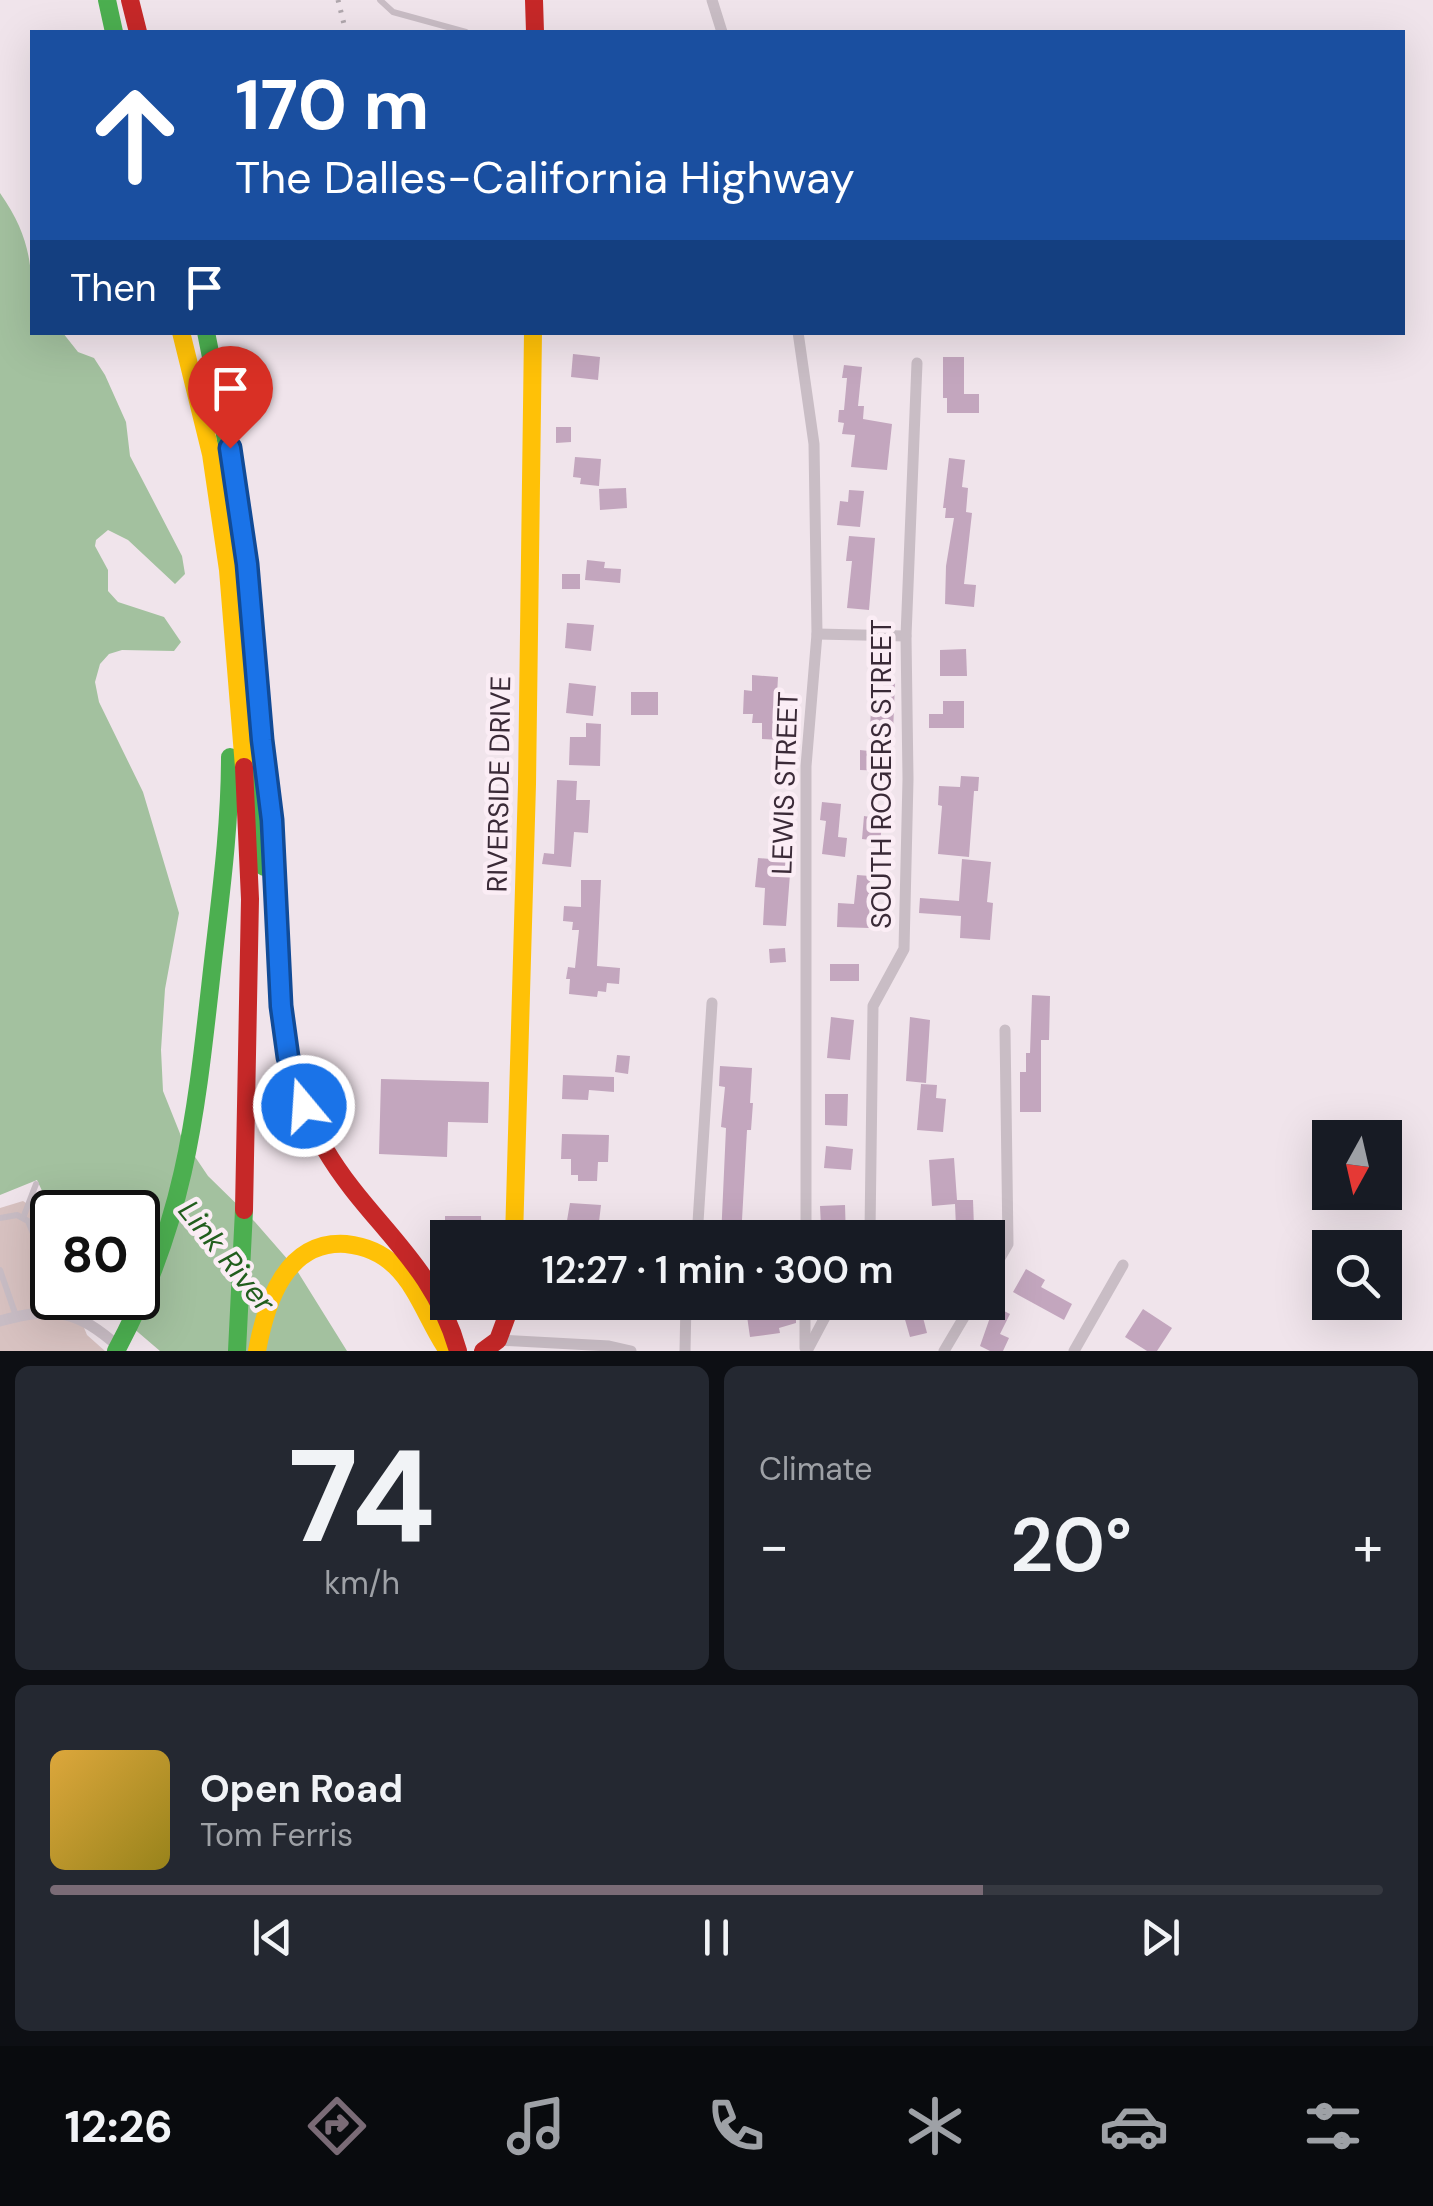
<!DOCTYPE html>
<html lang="en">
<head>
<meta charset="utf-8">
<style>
	:root { --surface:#171b24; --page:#242831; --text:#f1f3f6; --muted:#9ea1a6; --line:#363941; --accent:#7a6b76 }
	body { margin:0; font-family:"DM Sans",sans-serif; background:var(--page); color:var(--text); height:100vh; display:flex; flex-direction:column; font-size:38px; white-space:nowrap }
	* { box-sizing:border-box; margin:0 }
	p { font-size:32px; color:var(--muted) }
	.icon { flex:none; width:55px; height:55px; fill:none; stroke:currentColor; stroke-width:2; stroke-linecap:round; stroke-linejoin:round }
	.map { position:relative; height:1351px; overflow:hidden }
	.side { display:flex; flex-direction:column; gap:15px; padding:15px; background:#0d0f14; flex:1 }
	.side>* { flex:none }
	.hud { position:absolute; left:30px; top:30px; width:1375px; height:305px; border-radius:0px; box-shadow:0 10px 40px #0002; background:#1a4fa0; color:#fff; overflow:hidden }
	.needle { width:65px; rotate:188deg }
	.fabs { position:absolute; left:1312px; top:1120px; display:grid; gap:20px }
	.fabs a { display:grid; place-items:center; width:90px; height:90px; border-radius:0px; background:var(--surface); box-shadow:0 10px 40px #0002; font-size:50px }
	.speed { position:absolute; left:30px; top:1190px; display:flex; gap:20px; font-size:50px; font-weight:700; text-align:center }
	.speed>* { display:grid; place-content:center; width:130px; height:130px; border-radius:50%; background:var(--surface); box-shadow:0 10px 40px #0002; line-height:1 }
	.speed .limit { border:5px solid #111; border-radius:15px; background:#fff; color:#111 }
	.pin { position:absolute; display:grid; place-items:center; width:85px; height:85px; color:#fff; margin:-102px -42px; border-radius:50% 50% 50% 0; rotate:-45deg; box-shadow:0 0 10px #0007 }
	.pin .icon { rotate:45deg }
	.me { position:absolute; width:110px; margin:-55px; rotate:342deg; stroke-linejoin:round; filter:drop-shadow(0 0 8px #0008) }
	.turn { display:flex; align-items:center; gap:35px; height:210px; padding:0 40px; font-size:45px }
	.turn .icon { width:130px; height:130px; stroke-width:2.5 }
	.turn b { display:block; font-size:70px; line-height:85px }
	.then { display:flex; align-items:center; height:95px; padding:0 40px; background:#0003; gap:20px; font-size:38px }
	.big { font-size:75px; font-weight:600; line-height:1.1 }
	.side .card { flex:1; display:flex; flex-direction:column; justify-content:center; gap:15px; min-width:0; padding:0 35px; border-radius:15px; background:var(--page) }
	.side .dial { align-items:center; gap:0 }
	.dial b { font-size:130px; line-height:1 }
	.song { display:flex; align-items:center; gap:30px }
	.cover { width:120px; height:120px; border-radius:15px; background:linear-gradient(135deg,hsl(40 70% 55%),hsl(50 70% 35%)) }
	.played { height:10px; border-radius:5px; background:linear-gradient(90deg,var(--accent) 70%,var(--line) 70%) }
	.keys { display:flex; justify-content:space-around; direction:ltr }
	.heat { display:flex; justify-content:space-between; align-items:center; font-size:55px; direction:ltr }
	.side .tiles { flex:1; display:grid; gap:15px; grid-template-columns:1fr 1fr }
	.card:last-child { grid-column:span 2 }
	.trip { position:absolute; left:430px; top:1220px; width:575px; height:100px; border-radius:0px; background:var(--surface); box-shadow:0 10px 40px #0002; font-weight:600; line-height:100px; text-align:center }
	.menu { display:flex; height:160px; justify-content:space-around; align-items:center; background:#090b0e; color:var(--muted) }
	.menu .icon { width:70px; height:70px }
	.menu .active { color:var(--accent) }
	.menu b { font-size:45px; color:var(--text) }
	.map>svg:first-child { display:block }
</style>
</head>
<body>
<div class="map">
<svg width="1433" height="1351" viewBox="0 0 1433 1351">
	<rect width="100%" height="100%" fill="#f0e4eb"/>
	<!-- green -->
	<path fill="#d8c2c1" d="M23 1201C56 1221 52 1263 52 1298H72L87 1335 105 1351H0V1208Z"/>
	<!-- water -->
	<path fill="#a3c19f" d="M0 193C35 243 32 274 32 332L63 333 78 352 94 358 105 375 126 422 130 456 182 556 185 574 175 584 128 540 108 530 96 540 95 546 108 570V591L118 602 164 617 181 642 174 651 122 650 109 654 100 664 95 682 99 702 143 792 179 913 165 989 161 1050 163 1091 181 1136 208 1176 255 1222 296 1269 347 1351H160L98 1298H138V1212H52V1231L49 1206 37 1180 0 1195Z"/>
	<!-- building -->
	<g fill="#c3a6be">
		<polygon points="573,354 600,357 598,380 571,377"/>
		<polygon points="943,357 964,357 964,394 979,394 979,413 947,413 947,398 943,398"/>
		<polygon points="844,365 862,367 858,406 864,406 863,419 892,424 887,470 851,467 855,435 842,434 844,423 838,422 839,410 844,410 847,378 842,378"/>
		<polygon points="556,427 571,427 571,442 556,443"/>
		<polygon points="575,457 601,459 599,486 580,484 581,478 573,477"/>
		<polygon points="949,458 965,460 962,487 968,488 966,512 972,513 964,584 976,585 974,607 945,604 946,566 954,518 945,518 946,508 943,508"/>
		<polygon points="626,488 627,508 600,510 599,489"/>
		<polygon points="849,490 864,491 860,527 837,525 840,501 848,502"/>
		<polygon points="849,536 875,538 869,610 847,608 852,561 846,561"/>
		<polygon points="587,560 605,562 604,568 621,569 620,583 585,580"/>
		<rect x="562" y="574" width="18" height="15"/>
		<polygon points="567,623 594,625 591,651 565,648"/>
		<polygon points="966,649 967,676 940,676 940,650"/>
		<polygon points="752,675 778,677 776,713 783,714 782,740 762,739 762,723 752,723 753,714 743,714 744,690 752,691"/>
		<polygon points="883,681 895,682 893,733 887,733 887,771 860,770 860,750 869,751 872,686 883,686"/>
		<polygon points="569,683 596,686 593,716 566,713"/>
		<rect x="631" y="692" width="27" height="23"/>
		<polygon points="943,701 964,701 964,728 929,728 929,714 943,714"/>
		<polygon points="586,723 601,724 600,766 569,765 570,737 586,737"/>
		<polygon points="961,776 979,777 978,791 974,791 969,857 938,854 942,806 938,805 939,786 960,787"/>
		<polygon points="557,780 577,781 576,800 590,800 588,833 574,832 571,867 542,864 544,853 554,854"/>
		<polygon points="822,802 841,804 838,837 847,838 845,857 822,854 826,821 820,820"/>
		<polygon points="864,816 883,819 880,841 862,839"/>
		<polygon points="758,858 791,861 786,926 763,925 765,888 755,887"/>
		<polygon points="962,859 991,862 987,902 993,903 990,940 960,938 961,916 919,913 920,898 959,901"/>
		<polygon points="857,875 870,876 869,928 837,927 838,903 854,904"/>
		<polygon points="581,880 601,880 597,966 620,968 619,984 607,983 606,992 598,991 597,997 569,994 570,979 566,979 568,967 575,968 579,930 572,930 573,922 563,921 564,906 581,907"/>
		<polygon points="785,948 786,962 770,963 769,949"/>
		<rect x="830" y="964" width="29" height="17"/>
		<polygon points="1032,995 1050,996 1049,1040 1041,1040 1041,1112 1020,1112 1020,1072 1026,1072 1026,1053 1030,1053"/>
		<polygon points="831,1017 854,1020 850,1060 827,1058"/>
		<polygon points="910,1017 930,1020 926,1083 906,1081"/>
		<polygon points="617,1055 630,1056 628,1074 615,1072"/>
		<polygon points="720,1066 752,1068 750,1103 753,1103 751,1130 747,1130 741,1238 721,1238 726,1128 721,1127 725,1087 719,1086"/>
		<polygon points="563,1075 614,1077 614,1092 589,1090 588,1100 562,1099"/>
		<polygon points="381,1079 489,1082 488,1123 448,1122 447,1157 379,1154"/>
		<polygon points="921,1084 937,1085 936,1098 946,1099 943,1132 917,1130"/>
		<polygon points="825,1094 848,1094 847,1126 825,1125"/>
		<polygon points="562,1134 609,1135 608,1162 598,1162 597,1181 578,1181 578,1175 571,1175 571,1159 561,1159"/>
		<polygon points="826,1146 853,1149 851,1170 824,1168"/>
		<polygon points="954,1158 957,1200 973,1200 974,1227 956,1227 955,1204 932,1206 929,1160"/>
		<polygon points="570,1203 601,1205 599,1222 622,1225 620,1238 564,1238"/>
		<polygon points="845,1205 846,1238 833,1238 834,1227 821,1227 820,1206"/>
		<polygon points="445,1216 481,1216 482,1238 445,1235"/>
		<polygon points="1026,1269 1045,1280 1041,1287 1072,1304 1064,1320 1013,1292"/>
		<polygon points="796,1302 796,1323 779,1328 780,1333 750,1337 747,1316 779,1311 778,1306"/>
		<polygon points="900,1302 919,1302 927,1333 910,1337"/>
		<polygon points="994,1306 1010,1314 1000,1334 1009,1338 1003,1351 990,1351 980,1346"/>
		<polygon points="1143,1309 1172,1328 1157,1351 1147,1351 1125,1337"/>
	</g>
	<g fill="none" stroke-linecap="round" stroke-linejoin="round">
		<!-- lane -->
		<g stroke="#c9bdc5" stroke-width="6">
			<polyline points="380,0 393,12 466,32"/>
			<polyline points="0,1218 17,1215 28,1221 52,1280"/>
			<polyline points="23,1218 36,1184"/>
			<polyline points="0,1270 16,1316"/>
			<polyline points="58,1298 63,1314"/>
		</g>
		<!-- street -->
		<g stroke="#c9bdc5" stroke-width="11">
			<polyline points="712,0 722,32"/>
			<polyline points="798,332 814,444 817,634 806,766 806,1238"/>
			<polyline points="817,634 906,636"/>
			<polyline points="697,1238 712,1003"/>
			<polyline points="867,1238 870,1232 873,1006 904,949 908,779 906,636 917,363"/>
			<polyline points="988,1279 1008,1244 1005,1030"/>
			<path d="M0 1321C55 1306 77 1310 119 1347"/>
			<polyline points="498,1340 609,1346 631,1351"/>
			<polyline points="805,1348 805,1302"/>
			<polyline points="685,1351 686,1302"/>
			<polyline points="807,1351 833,1302"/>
			<polyline points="944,1351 973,1302"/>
			<polyline points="1074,1351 1123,1265"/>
		</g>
		<!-- fast -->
		<g stroke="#4caf50" stroke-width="18">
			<polyline points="107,0 114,32"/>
			<path d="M206 332C243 509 259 686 264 867"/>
			<path d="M116 1351C186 1221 196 1113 212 970 220 899 230 829 230 757"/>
			<polyline points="237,1351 244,1210"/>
		</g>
		<!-- slow -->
		<g stroke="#ffc107" stroke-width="18">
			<polyline points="181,332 211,454 228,570 244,767"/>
			<polyline points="514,1238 527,784 533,332"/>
			<path d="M257 1351C266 1302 286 1240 346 1244 364 1246 382 1253 395 1266 419 1289 429 1324 448 1351"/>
		</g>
		<!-- jam -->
		<g stroke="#c62828" stroke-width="18">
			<polyline points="130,0 138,32"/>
			<polyline points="534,0 535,32"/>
			<path d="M274 851C277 951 273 1059 325 1149 369 1224 433 1261 458 1351"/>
			<polyline points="244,1210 250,899 244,767"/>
			<polyline points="483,1351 498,1340 512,1302"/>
		</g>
		<!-- rail -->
		<polyline stroke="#b0a7ad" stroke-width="5" stroke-dasharray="2.5 8" stroke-linecap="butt" points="338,0 346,32"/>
	</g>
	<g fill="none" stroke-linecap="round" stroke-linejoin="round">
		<!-- route casing -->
		<g stroke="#114b97" stroke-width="25">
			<polyline id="route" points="230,448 247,564 262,740 272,820 281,1006 288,1057 304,1106"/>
		</g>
		<!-- route -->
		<use href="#route" stroke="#1a73e8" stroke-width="18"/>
	</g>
	<g text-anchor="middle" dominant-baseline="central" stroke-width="9" stroke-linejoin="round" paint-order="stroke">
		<!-- street labels -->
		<g font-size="28" fill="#3a2a37" stroke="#fbedf5">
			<text transform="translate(881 774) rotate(-90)">SOUTH ROGERS STREET</text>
			<text transform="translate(785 783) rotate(-88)">LEWIS STREET</text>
			<text transform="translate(499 784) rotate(-89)">RIVERSIDE DRIVE</text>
		</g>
		<!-- water labels -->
		<g font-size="30" font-style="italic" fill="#225e1e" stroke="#fbedf5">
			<text transform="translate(227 1256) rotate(51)">Link River</text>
		</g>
	</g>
</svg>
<div class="fabs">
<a><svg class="needle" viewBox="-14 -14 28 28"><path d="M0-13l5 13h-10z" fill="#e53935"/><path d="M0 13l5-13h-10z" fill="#9ea1a6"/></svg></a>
<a><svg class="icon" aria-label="search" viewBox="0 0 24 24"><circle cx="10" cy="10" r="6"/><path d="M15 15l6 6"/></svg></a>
</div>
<div class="speed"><div class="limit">80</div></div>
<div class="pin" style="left:230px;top:448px;background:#d93025"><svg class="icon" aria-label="arrive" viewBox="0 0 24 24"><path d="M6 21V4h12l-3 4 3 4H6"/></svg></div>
<svg class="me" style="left:304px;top:1106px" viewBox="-20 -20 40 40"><circle r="17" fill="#1a73e8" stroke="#fff" stroke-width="3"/><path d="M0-11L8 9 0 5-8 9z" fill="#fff"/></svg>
<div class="trip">12:27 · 1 min · 300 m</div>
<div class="hud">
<div class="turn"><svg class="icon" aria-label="ahead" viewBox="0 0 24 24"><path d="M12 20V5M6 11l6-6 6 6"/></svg><div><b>170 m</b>The Dalles-California Highway</div></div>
<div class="then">Then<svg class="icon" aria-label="arrive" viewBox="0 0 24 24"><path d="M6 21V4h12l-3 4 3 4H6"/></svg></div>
</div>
</div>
<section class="side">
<div class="tiles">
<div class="card dial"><b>74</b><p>km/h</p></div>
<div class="card"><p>Climate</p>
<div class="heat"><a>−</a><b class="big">20°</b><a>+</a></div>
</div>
<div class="card">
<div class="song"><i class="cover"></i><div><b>Open Road</b><p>Tom Ferris</p></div></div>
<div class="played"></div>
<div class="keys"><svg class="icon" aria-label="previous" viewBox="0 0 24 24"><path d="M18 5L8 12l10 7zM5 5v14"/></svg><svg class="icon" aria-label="pause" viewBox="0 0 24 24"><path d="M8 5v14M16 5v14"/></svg><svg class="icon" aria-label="next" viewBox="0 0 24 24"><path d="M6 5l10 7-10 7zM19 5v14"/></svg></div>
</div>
</div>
</section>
<nav class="menu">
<b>12:26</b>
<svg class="icon active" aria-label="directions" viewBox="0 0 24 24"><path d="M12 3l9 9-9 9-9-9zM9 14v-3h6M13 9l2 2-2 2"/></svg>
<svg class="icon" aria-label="music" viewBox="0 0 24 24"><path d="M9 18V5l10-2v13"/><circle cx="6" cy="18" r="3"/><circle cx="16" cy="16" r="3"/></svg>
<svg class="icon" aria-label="phone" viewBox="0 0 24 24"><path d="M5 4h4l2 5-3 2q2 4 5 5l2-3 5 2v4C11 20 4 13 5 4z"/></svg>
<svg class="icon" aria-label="climate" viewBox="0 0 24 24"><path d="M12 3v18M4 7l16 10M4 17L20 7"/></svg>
<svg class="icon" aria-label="car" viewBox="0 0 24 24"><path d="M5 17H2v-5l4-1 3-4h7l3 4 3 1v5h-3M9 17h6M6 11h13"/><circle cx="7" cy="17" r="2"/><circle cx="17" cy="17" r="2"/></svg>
<svg class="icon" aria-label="filters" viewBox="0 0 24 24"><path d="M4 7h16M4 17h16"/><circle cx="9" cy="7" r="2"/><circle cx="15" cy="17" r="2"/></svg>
</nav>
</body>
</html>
